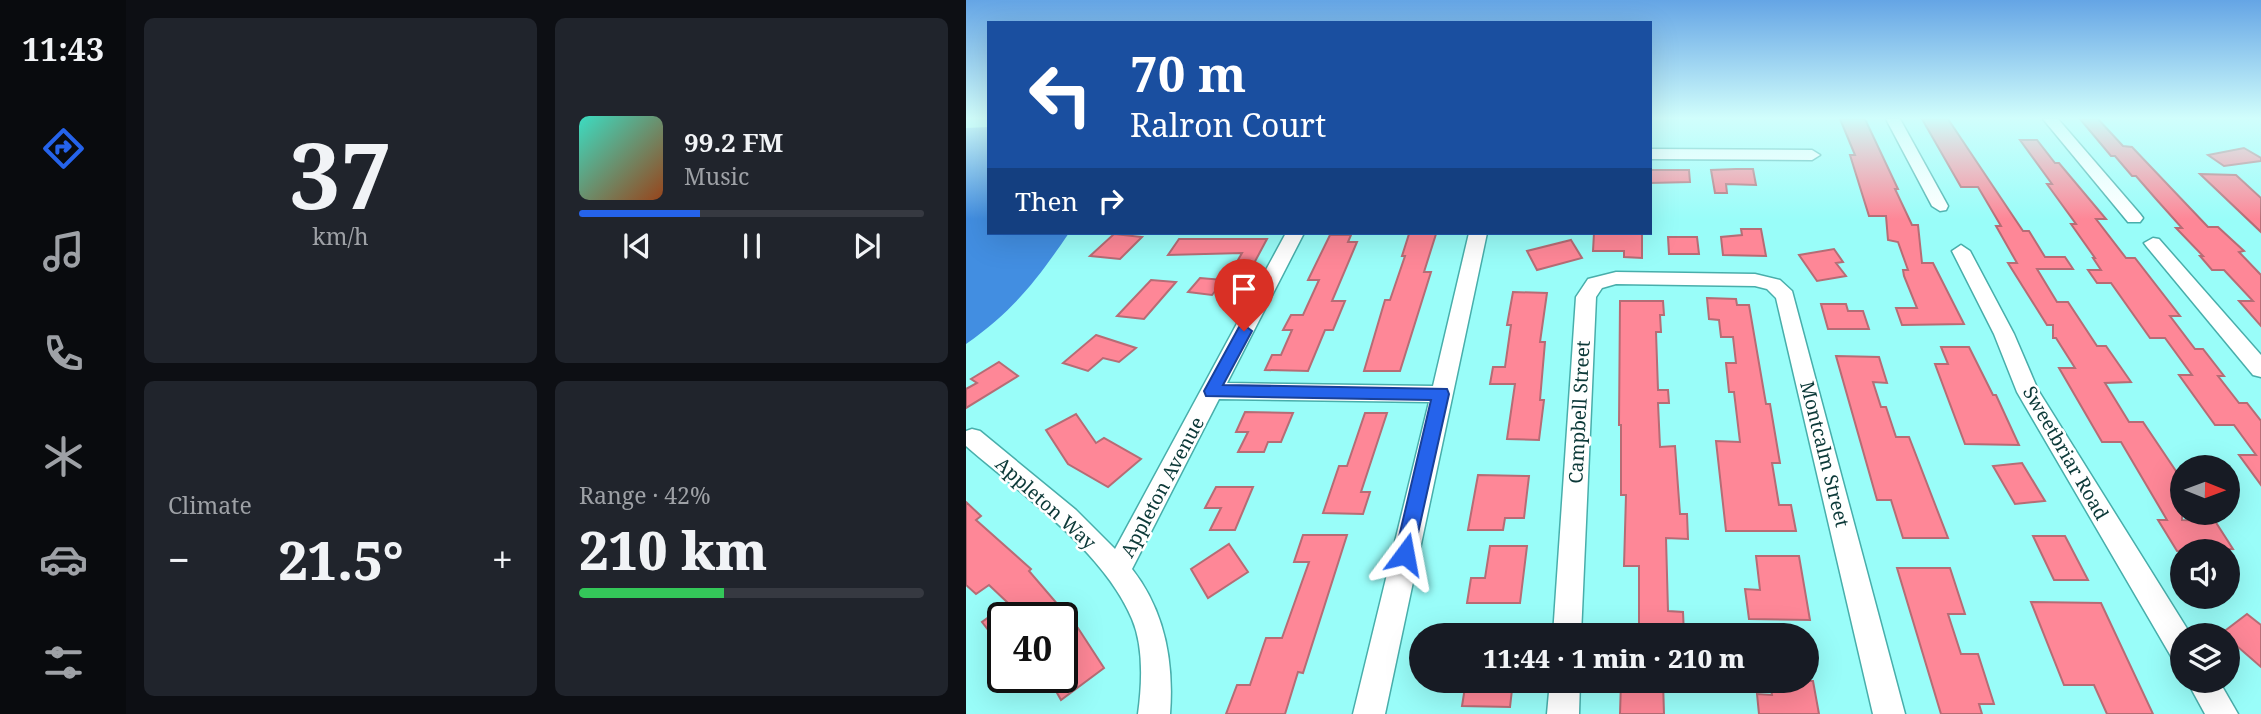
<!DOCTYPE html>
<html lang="en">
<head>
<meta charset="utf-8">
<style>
	:root { --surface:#171b24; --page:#20242c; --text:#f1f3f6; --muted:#9ea1a6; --line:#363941; --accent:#2563eb }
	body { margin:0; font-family:"Noto Serif",serif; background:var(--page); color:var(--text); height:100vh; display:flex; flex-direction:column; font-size:26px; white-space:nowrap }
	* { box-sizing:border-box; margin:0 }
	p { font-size:23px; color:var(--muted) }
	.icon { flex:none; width:38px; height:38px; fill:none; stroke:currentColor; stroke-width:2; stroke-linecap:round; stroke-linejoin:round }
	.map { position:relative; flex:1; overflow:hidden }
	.side { display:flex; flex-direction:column; gap:18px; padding:18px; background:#0d0f14; width:840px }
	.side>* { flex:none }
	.top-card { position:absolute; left:21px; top:21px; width:665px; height:214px; border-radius:0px; box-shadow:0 7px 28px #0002; background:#1a4fa0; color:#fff; overflow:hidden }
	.needle { width:46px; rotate:91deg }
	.tools { position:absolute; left:1204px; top:455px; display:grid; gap:14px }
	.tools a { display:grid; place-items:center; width:70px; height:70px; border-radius:50%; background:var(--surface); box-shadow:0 7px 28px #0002; font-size:35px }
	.speed { position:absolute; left:21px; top:602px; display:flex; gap:14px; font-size:35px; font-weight:700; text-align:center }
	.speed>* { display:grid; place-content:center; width:91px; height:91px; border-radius:50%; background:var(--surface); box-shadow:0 7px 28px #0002; line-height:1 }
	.speed .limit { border:4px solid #111; border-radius:10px; background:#fff; color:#111 }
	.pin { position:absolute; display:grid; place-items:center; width:60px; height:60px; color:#fff; margin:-72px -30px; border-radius:50% 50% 50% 0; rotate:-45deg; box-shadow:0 0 7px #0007 }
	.pin .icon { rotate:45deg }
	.me { position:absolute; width:77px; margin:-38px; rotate:13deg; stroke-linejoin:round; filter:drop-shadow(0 0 5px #0008) }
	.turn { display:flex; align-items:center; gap:24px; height:147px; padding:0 28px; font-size:32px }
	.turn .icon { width:91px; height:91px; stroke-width:2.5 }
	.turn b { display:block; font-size:49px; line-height:60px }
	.then { display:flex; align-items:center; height:66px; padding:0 28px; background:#0003; gap:14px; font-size:26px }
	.big { font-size:52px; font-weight:800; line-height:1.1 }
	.side .card { flex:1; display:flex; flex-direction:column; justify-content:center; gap:10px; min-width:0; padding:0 24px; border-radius:10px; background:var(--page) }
	.side .dial { align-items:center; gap:0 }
	.dial b { font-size:91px; line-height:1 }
	.song { display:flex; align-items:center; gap:21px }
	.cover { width:84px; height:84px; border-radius:10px; background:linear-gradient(135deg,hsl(170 70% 55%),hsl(20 70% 35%)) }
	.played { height:7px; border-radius:4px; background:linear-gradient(90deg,var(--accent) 35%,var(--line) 35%) }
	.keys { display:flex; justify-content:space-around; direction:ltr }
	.heat { display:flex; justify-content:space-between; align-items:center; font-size:38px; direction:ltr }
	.charge { height:10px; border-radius:5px; background:linear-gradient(90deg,#34c759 42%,var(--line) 0) }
	.side .tiles { flex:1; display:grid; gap:18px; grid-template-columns:repeat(2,1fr) }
	.trip { position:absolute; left:443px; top:623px; width:410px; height:70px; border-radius:35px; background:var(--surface); box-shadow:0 7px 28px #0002; font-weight:800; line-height:70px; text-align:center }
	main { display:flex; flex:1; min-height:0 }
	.tabs { display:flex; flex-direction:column; width:126px; justify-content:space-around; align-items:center; background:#090b0e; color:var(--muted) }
	.tabs .icon { width:49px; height:49px }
	.tabs .active { color:var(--accent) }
	.tabs b { font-size:32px; color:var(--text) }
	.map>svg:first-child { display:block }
</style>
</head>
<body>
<main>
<nav class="tabs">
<b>11:43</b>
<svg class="icon active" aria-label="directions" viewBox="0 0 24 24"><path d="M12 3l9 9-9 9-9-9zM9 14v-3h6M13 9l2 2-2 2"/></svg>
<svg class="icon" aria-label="music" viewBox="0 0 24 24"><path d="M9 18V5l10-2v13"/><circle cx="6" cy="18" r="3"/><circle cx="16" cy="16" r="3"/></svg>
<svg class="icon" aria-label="phone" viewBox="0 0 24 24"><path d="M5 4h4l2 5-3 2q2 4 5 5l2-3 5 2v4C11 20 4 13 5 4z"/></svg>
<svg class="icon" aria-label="climate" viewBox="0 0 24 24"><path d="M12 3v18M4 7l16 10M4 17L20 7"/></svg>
<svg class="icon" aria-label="car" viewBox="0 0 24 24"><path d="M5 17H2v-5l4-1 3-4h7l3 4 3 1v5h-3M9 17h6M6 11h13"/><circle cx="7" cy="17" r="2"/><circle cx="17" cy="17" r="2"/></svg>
<svg class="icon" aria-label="filters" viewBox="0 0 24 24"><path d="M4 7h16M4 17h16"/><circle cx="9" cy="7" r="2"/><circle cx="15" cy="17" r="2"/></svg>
</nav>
<section class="side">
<div class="tiles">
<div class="card dial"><b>37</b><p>km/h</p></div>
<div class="card">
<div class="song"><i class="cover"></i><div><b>99.2 FM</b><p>Music</p></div></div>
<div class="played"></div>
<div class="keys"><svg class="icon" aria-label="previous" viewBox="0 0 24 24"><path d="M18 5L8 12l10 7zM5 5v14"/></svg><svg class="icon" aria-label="pause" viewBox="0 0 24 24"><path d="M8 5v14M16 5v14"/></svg><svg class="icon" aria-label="next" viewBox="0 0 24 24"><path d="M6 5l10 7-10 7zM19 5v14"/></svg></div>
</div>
<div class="card"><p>Climate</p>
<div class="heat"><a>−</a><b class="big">21.5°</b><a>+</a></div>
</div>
<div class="card"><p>Range · 42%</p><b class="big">210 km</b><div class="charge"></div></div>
</div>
</section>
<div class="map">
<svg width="1295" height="714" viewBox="0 0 1295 714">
	<rect width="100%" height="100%" fill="#99fdf9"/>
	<!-- water -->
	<path fill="#428ee1" d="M23 127V233H103C70 281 49 309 0 344V128Z"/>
	<!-- building -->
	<g fill="#fe8797" stroke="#b66c75" stroke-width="2">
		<polygon points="874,119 899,119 932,189 929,189 946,225 952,225 956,263 967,263 998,324 936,325 930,308 951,308 938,276 937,270 942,270 932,242 922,240 920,216 903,216 884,155 889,155"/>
		<polygon points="956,119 982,119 1057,231 1063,231 1079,257 1099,257 1107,269 1071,269 1091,302 1102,302 1131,346 1140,346 1165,382 1139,383 1163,422 1177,422 1216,480 1216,520 1249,521 1267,549 1211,551 1192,520 1201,520 1155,442 1136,442 1093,368 1109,368 1090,338 1087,338 1087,325 1081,325 1042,263 1051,263 1030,226 1035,226 1012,187 995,187"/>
		<polygon points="1114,119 1132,119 1157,146 1166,147 1242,227 1252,227 1278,251 1273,252 1295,275 1295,326 1273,301 1287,301 1258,270 1246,270 1234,256 1237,256 1210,228 1216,228 1190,199 1170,176 1166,176 1149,156 1145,156"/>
		<polygon points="1054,140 1071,140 1089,163 1093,163 1140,219 1130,219 1160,258 1169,258 1214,316 1204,316 1229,349 1237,349 1258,376 1252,376 1273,403 1281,403 1295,421 1295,485 1273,455 1290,455 1268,425 1249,425 1213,375 1226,375 1199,338 1184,338 1145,283 1131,283 1122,270 1135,270 1127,258 1129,258 1105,224 1110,224 1081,184 1086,184"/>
		<polygon points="1278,148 1295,158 1295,161 1258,166 1242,155"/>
		<polygon points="770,169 787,169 790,185 760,184 761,193 749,193 745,170"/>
		<polygon points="684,170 723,170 724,182 684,183"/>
		<polygon points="1234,174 1270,175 1295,198 1295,232"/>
		<polygon points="775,229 795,229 800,256 757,255 755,237 776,235"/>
		<polygon points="628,233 676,233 676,258 658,257 658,251 627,251"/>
		<polygon points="148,234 176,237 154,259 124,256"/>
		<polygon points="443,234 470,234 458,272 465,272 434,371 398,371 419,300 424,300 439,256 436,256"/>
		<polygon points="364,235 385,235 382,242 391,242 366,301 379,301 367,330 359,330 342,371 299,370 306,355 315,355 326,330 317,330 325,315 337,315 353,280 342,280"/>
		<polygon points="702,237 731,237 733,254 703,254"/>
		<polygon points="213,239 301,239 286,267 268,267 276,253 202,255"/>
		<polygon points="605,240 616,258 571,270 561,251"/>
		<polygon points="868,249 877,262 870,263 880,276 851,281 833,255"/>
		<polygon points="234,278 258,280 246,295 222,292"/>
		<polygon points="185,280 210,282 178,319 151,316"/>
		<polygon points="547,292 581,293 574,342 579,342 574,400 578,400 573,440 541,439 549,384 524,384 527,367 539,367 545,325 541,325"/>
		<polygon points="741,298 770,299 771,305 783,305 800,404 804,404 814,463 806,463 813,505 825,505 830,531 760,531 750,441 774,442 768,392 763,392 760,363 770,363 767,337 755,337 753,320 743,319"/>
		<polygon points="654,301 697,301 698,315 694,315 695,332 690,332 692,390 702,390 703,403 692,403 694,447 709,446 714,514 721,514 722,539 700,538 702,611 717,612 718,635 673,635 673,566 658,566 660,495 655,495 655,425 653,425"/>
		<polygon points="855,304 880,304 882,311 897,311 903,329 862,329"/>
		<polygon points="130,335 170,348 153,362 137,358 122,371 97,363"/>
		<polygon points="975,347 1003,347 1027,395 1030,395 1053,445 999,444 969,364 982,364"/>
		<polygon points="870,356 913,357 921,383 907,382 915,407 920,407 930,437 943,437 982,538 937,538 925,500 911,500"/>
		<polygon points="33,362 52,376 0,408 0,389 11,383 5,379"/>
		<polygon points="279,412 327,413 315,442 302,442 298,452 272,452 282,432 270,432"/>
		<polygon points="399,413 421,413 395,492 404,492 397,514 357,513 373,466 381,466"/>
		<polygon points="110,414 130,443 138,438 175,459 142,487 102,464 80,430"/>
		<polygon points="1056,463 1079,501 1049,504 1027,466"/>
		<polygon points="512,475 563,476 558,518 539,518 537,530 502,530"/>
		<polygon points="250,487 287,487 269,530 244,530 255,508 239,508"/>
		<polygon points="0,502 15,516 10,520 65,569 63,571 112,628 138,668 95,700 82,677 96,677 96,618 37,618 37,634 30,640 16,622 42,603 23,585 10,594 0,585"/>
		<polygon points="337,535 381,535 337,673 332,672 319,714 260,714 271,685 284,685 300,638 316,638 343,562 328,562"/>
		<polygon points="1067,536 1099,536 1122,580 1088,580"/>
		<polygon points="263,544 282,572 242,598 225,569"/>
		<polygon points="524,546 561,546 554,603 501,603 505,578 519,578"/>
		<polygon points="790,556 833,556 844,620 783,619 779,589 794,590"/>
		<polygon points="931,568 984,568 999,614 982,614 995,654 1012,654 1028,704 1013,704 1016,714 975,714"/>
		<polygon points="1065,602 1135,603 1187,714 1141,714 1128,685 1098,685"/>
		<polygon points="1281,614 1295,625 1295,667 1256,633"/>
		<polygon points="500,681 547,681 544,707 496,706"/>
		<polygon points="655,681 697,681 698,714 654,714"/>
		<polygon points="804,681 847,681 853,714 793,714 791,694 806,695"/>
	</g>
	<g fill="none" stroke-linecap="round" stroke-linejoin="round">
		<!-- minor casing -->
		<g stroke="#48aeab" stroke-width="3">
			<g id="minor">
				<polygon points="920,119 934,119 982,206 980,210 974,211 966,206"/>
				<polygon points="1077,119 1092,119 1174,214 1177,218 1174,222 1162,222"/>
				<polygon points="684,149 846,150 854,155 846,160 684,159"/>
				<path d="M320 233H338L261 383 467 386 503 233H521L419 714H387L463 402 253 399 166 569C199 611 208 662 204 714H172C176 685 178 647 166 619 137 550 55 494 0 446V431L6 429 14 431 110 510 149 549Z"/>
				<polygon points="1187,238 1193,239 1295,355 1295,377 1287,375 1181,247 1178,243"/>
				<polygon points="995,245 1004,251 1048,334 1072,390 1225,635 1216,635 1216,663 1206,658 1051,392 1028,334 986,251"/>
				<polygon points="650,272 789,274 814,280 826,291 939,714 907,714 810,298 801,289 789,286 650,284 636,288 630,297 615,635 587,635 610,297 622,279"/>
				<polygon points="584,681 614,681 613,714 581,714"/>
				<polygon points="1221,681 1253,681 1272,714 1239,714"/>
			</g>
		</g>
		<!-- minor -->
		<use href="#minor" fill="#fff" fill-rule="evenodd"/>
	</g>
	<!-- sky -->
	<linearGradient id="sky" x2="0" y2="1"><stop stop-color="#65a5e5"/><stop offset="0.54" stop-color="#d1fefc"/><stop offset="1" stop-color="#d1fefc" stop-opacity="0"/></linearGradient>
	<rect width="1295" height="219" fill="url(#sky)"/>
	<!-- route -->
	<polygon fill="#2563eb" stroke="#184099" stroke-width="2" points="278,325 286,331 257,385 481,389 483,394 446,560 439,563 432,560 429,554 465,400 240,396 238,391 273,327"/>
	<g text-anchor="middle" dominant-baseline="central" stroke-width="5" stroke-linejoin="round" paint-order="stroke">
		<!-- street labels -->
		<g font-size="19" fill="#0c3938" stroke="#fff">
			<text transform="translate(613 412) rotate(-87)">Campbell Street</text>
			<text transform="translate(1100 453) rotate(60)">Sweetbriar Road</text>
			<text transform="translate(859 454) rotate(76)">Montcalm Street</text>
			<text transform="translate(196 487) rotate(-62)">Appleton Avenue</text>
			<text transform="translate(80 503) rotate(42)">Appleton Way</text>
		</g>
	</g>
</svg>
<div class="tools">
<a><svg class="needle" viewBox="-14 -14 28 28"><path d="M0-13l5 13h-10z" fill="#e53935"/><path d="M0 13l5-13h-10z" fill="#9ea1a6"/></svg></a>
<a><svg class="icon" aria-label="sound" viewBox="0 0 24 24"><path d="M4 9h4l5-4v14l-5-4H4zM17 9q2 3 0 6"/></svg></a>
<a><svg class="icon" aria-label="layers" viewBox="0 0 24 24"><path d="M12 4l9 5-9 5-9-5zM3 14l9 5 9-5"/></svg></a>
</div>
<div class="speed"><div class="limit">40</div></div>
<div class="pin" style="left:278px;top:331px;background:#d93025"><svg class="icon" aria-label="arrive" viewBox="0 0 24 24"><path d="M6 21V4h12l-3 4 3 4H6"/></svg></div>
<svg class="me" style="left:439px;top:554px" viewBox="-20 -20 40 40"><path d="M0-17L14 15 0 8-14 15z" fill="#2563eb" stroke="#fff" stroke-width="4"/></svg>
<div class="trip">11:44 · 1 min · 210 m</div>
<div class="top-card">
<div class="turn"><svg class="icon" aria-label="left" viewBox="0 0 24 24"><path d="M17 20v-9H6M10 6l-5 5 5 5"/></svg><div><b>70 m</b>Ralron Court</div></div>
<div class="then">Then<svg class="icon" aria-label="right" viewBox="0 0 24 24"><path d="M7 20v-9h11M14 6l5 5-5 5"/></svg></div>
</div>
</div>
</main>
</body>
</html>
